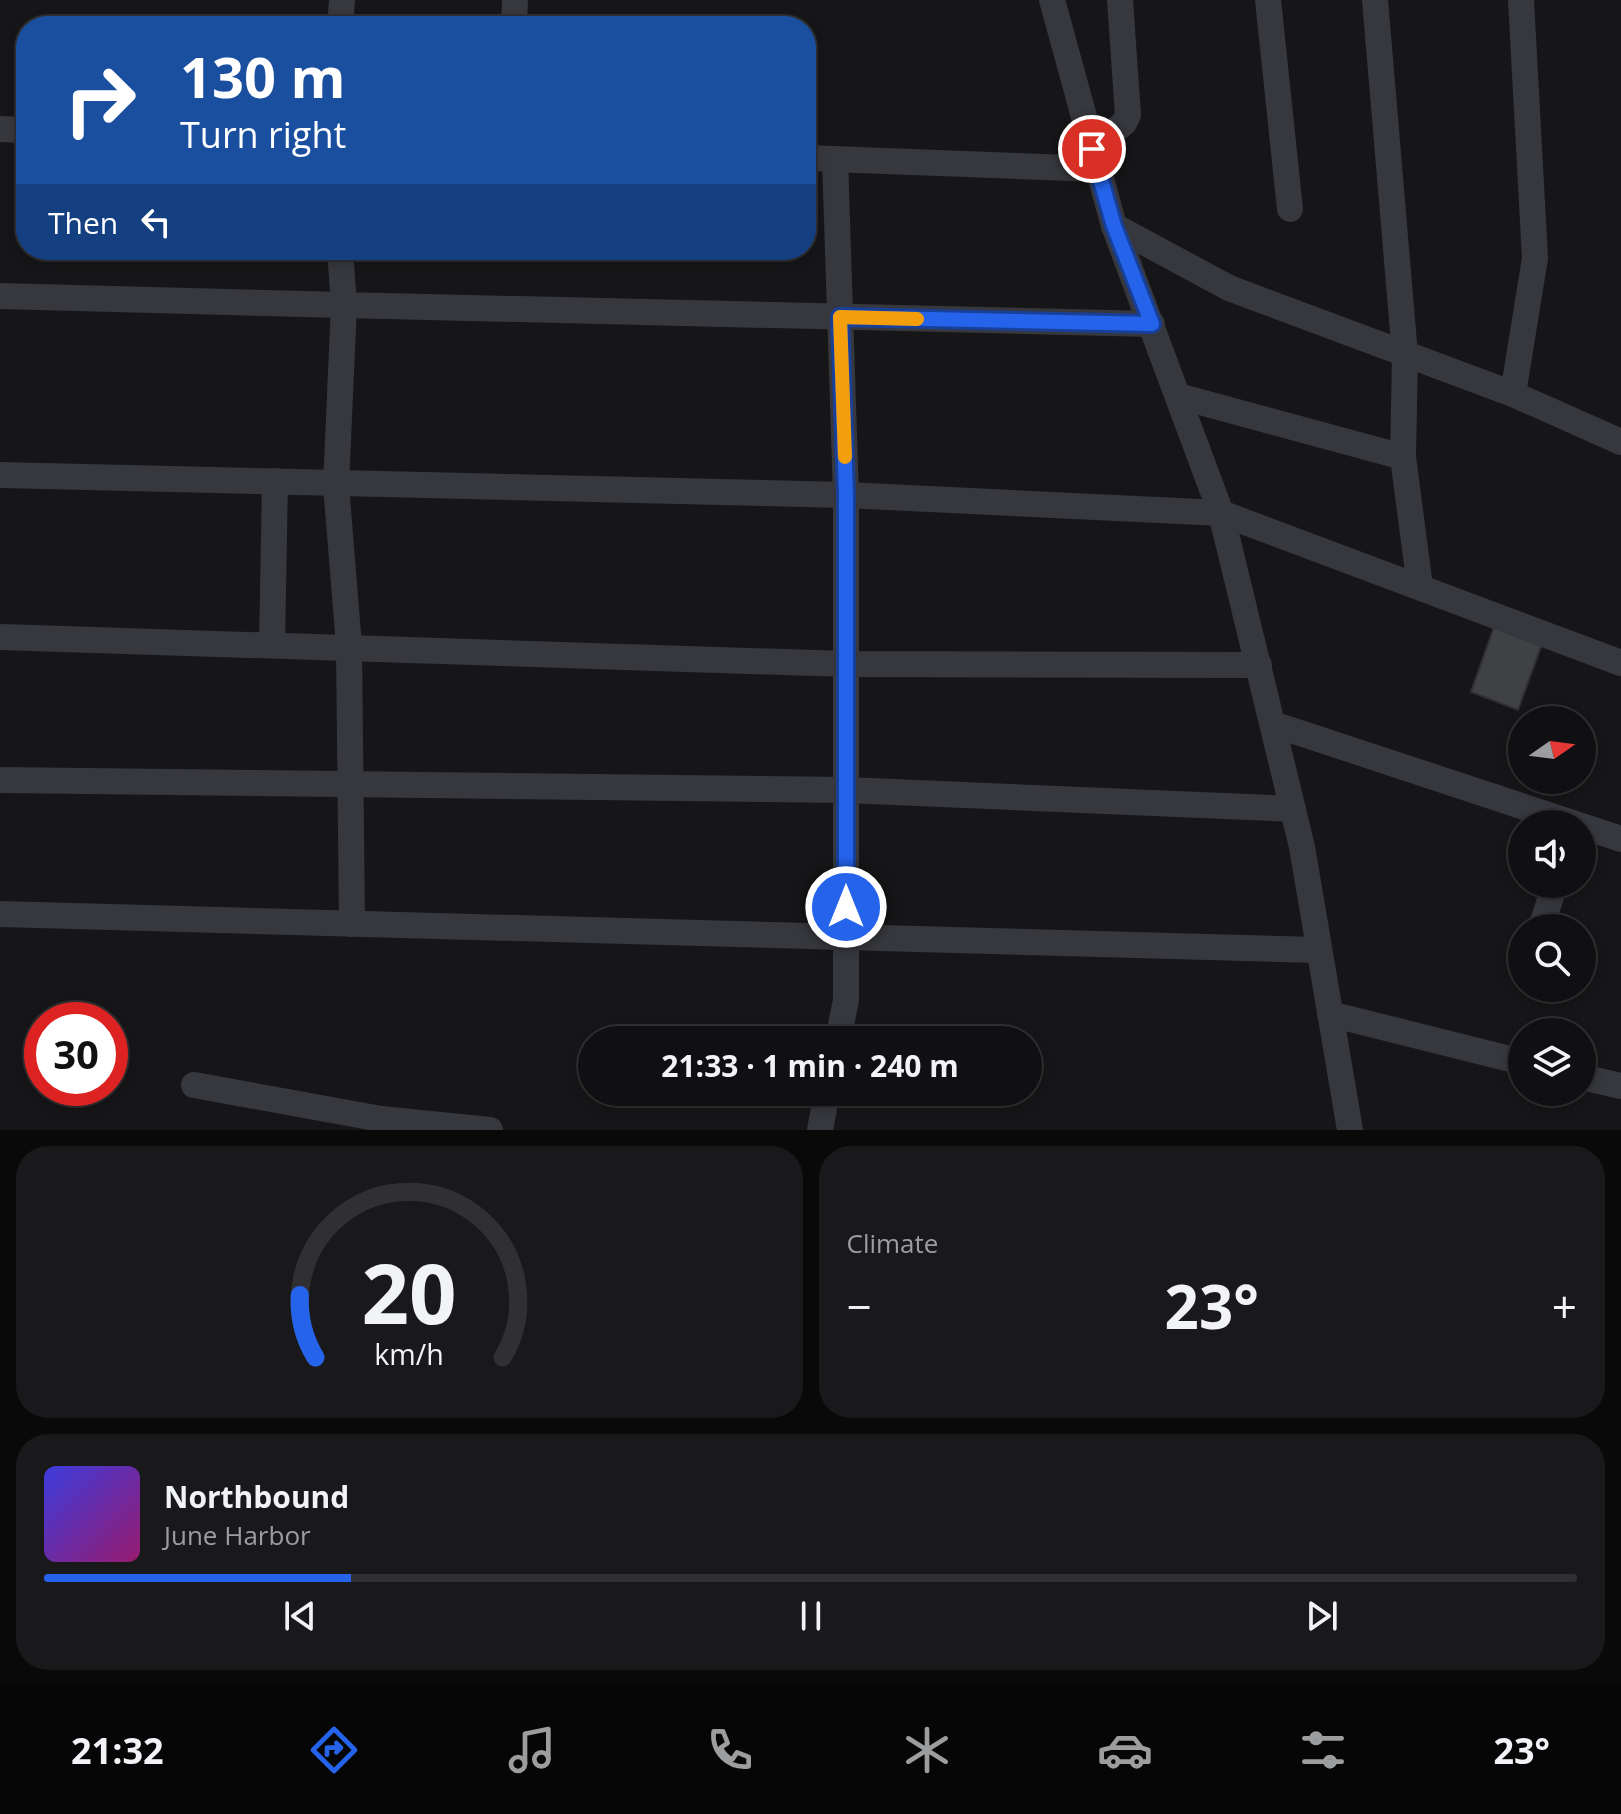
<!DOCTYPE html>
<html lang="en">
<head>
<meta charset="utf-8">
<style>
	:root { --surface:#101012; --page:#19191b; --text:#f1f3f6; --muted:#9c9d9f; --line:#303032; --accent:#2563eb }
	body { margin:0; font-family:"Open Sans",sans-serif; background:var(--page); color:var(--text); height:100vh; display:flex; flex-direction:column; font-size:30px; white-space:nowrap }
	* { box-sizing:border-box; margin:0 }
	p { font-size:26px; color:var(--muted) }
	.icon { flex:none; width:44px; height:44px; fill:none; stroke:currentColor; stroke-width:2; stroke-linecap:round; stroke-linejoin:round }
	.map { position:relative; height:1130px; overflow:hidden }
	.panel { display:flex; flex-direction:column; gap:16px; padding:16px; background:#09090a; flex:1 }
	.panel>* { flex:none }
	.top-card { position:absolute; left:16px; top:16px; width:800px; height:244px; border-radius:32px; box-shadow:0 4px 12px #0003,0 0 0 2px var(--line); background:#1a4fa0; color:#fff; overflow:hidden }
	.needle { width:52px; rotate:76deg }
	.buttons { position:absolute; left:1508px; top:706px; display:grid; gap:16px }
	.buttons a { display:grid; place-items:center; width:88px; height:88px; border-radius:50%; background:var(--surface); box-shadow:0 4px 12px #0003,0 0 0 2px var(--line); font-size:40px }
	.speed { position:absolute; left:24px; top:1002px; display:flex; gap:16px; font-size:40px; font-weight:700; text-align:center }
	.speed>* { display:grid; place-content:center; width:104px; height:104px; border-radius:50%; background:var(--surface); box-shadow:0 4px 12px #0003,0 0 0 2px var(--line); line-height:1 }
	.speed .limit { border:12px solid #d22; background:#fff; color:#111 }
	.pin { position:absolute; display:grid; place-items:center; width:68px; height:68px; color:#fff; margin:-34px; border:4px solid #fff; border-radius:50%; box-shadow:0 2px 8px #0007 }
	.me { position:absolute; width:88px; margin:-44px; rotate:0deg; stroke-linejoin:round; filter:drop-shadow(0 0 6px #0008) }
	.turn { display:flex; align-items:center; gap:28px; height:168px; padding:0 32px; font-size:36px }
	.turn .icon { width:104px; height:104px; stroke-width:2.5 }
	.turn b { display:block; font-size:56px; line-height:68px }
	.then { display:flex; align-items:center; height:76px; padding:0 32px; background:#0003; gap:16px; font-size:30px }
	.big { font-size:60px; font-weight:700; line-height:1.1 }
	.panel .card { flex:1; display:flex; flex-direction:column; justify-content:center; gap:12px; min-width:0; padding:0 28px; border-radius:32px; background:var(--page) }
	.panel .dial { align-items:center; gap:0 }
	.dial svg { height:208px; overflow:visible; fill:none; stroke:var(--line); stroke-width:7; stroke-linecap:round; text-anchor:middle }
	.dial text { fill:var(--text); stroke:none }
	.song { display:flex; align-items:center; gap:24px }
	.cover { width:96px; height:96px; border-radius:12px; background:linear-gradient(135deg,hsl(240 70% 55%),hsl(320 70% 35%)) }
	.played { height:8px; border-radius:4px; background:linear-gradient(90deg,var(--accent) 20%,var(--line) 20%) }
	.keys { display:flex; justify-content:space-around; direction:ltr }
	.heat { display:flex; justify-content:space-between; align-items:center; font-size:44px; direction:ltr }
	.panel .tiles { flex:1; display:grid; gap:16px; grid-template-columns:1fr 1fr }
	.card:last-child { grid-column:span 2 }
	.trip { position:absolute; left:578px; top:1026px; width:464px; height:80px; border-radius:40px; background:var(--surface); box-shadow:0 4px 12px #0003,0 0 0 2px var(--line); font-weight:700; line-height:80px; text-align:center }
	.tabs { display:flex; height:128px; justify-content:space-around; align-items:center; background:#060607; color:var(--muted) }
	.tabs .icon { width:56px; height:56px }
	.tabs .current { color:var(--accent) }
	.tabs b { font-size:36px; color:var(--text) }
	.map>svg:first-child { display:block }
</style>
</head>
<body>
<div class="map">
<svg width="1621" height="1130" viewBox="0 0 1621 1130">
	<rect width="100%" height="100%" fill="#161618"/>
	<!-- building -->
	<polygon fill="#404145" stroke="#303034" stroke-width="2" points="1495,624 1543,641 1518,710 1471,692"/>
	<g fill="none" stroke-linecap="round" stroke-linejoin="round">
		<!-- street -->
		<g stroke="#37383d" stroke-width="26">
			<polyline points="1052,0 1114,226 1221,513 1302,847 1350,1130"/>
			<polyline points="1268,0 1290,209"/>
			<polyline points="1375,0 1405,355 1403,457 1420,587"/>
			<polyline points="340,26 342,0"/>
			<polyline points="514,26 515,0"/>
			<polyline points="0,129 26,130"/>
			<polyline points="1092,149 1124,123 1128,115 1120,0"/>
			<polyline points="806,158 1097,169"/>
			<polyline points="835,159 846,495 846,1000 838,1040"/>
			<polyline points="1114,226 1229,288 1513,394 1621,442"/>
			<polyline points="340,250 344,305 1152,324"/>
			<polyline points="0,296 344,305 336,485 349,646 352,924"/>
			<polyline points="1513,394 1535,258 1521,0"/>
			<polyline points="1178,396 1403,457"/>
			<polyline points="0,475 846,495 1221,513 1621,663"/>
			<polyline points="0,637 846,664 1259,665"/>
			<polyline points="272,645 275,481"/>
			<polyline points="1273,724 1576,824"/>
			<polyline points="0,780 846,790 1293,809"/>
			<polyline points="1582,826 1621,839"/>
			<polyline points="0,914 1319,950"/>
			<polyline points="1541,928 1555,884"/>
			<polyline points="1330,1014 1522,1062"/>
			<polyline points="1582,1077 1621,1086"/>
			<polyline points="194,1085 381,1119 490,1130"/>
			<polyline points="820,1130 827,1092"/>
		</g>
	</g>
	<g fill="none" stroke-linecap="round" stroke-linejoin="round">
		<!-- route casing -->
		<g stroke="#184099" stroke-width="20">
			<polyline id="route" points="846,907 846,495 840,317 1152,324 1114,226 1092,149"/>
		</g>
		<!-- route -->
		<use href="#route" stroke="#2563eb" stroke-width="14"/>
		<!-- slow -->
		<polyline stroke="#f59e0b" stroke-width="14" points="845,457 840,317 917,319"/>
	</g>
</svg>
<div class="buttons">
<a><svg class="needle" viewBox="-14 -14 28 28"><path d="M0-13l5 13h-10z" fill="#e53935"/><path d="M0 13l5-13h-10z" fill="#9c9d9f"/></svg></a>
<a><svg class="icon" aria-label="sound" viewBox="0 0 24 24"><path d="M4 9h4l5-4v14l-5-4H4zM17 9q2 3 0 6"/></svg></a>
<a><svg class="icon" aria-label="search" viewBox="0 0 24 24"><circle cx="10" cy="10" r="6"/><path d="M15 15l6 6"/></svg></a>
<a><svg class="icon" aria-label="layers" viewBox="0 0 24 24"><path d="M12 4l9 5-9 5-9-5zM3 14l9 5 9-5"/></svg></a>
</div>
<div class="speed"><div class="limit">30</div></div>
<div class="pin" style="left:1092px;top:149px;background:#d93025"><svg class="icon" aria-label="arrive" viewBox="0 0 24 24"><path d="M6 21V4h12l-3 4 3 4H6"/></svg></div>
<svg class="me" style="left:846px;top:907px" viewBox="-20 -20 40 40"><circle r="17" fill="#2563eb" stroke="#fff" stroke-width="3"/><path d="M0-11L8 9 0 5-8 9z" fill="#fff"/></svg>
<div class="trip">21:33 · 1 min · 240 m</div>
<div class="top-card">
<div class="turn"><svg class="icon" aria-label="right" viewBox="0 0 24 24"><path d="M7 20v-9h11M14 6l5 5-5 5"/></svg><div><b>130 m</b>Turn right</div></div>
<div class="then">Then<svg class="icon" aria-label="left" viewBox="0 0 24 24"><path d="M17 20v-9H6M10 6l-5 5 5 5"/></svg></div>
</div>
</div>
<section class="panel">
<div class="tiles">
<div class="card dial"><svg viewBox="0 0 100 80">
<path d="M14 69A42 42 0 1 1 86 69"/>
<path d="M14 69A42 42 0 0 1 8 45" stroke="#2563eb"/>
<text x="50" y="56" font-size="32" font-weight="700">20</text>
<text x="50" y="72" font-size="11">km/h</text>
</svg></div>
<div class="card"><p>Climate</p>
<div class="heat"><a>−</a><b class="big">23°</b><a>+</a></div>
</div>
<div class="card">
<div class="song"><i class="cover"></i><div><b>Northbound</b><p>June Harbor</p></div></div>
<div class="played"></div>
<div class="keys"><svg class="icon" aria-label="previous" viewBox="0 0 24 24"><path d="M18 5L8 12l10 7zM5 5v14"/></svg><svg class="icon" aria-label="pause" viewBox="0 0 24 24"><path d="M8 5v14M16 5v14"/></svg><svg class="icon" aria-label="next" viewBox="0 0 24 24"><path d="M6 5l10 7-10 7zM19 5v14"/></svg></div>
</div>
</div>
</section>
<nav class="tabs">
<b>21:32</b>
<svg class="icon current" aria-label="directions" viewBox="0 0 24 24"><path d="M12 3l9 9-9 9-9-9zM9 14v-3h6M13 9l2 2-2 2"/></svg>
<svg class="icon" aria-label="music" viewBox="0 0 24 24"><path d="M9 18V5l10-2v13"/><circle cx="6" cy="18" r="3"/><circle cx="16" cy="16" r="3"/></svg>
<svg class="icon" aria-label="phone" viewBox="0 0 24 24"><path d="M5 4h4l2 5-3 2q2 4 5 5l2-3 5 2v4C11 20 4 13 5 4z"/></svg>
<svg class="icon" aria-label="climate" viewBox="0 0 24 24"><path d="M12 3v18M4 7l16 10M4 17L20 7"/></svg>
<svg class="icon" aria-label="car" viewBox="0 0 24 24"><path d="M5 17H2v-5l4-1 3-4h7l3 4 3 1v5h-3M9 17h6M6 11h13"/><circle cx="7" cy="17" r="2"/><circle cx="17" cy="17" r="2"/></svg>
<svg class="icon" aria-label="filters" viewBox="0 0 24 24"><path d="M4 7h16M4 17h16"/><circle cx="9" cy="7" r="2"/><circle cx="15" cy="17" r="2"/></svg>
<b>23°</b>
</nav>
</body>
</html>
